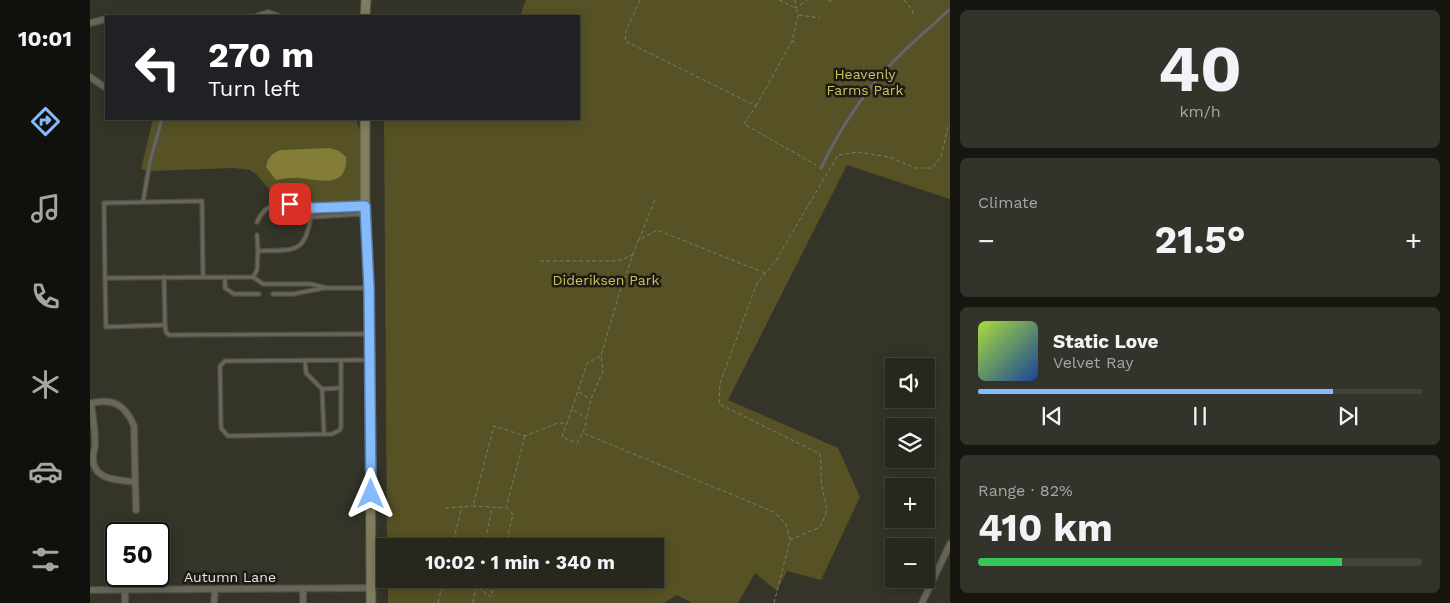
<!DOCTYPE html>
<html lang="en">
<head>
<meta charset="utf-8">
<style>
	:root { --surface:#28271e; --page:#34332b; --text:#f1f3f6; --muted:#a5a5a4; --line:#44443c; --accent:#86bbfb }
	body { margin:0; font-family:"Work Sans",sans-serif; background:var(--page); color:var(--text); height:100vh; display:flex; flex-direction:column; font-size:19px; white-space:nowrap }
	* { box-sizing:border-box; margin:0 }
	p { font-size:16px; color:var(--muted) }
	.icon { flex:none; width:28px; height:28px; fill:none; stroke:currentColor; stroke-width:2; stroke-linecap:round; stroke-linejoin:round }
	.map { position:relative; flex:1; overflow:hidden }
	.panel { display:flex; flex-direction:column; gap:10px; padding:10px; background:#161510; width:500px }
	.panel>* { flex:none }
	.guide { position:absolute; left:15px; top:15px; width:475px; height:105px; border-radius:0px; box-shadow:0 2px 12px #0003,0 0 0 1px var(--line); background:#202124; color:#fff; overflow:hidden }
	.controls { position:absolute; left:795px; top:358px; display:grid; gap:10px }
	.controls a { display:grid; place-items:center; width:50px; height:50px; border-radius:0px; background:var(--surface); box-shadow:0 2px 12px #0003,0 0 0 1px var(--line); font-size:25px }
	.speed { position:absolute; left:15px; top:522px; display:flex; gap:10px; font-size:25px; font-weight:700; text-align:center }
	.speed>* { display:grid; place-content:center; width:65px; height:65px; border-radius:50%; background:var(--surface); box-shadow:0 2px 12px #0003,0 0 0 1px var(--line); line-height:1 }
	.speed .limit { border:2px solid #111; border-radius:8px; background:#fff; color:#111 }
	.pin { position:absolute; display:grid; place-items:center; width:42px; height:42px; color:#fff; margin:-21px; border-radius:10px; box-shadow:0 2px 8px #0006 }
	.me { position:absolute; width:55px; margin:-28px; rotate:0deg; stroke-linejoin:round; filter:drop-shadow(0 0 4px #0008) }
	.turn { display:flex; align-items:center; gap:18px; height:105px; padding:0 20px; font-size:22px }
	.turn .icon { width:65px; height:65px; stroke-width:2.5 }
	.turn b { display:block; font-size:35px; line-height:42px }
	.big { font-size:38px; font-weight:700; line-height:1.1 }
	.panel .widget { flex:1; display:flex; flex-direction:column; justify-content:center; gap:8px; min-width:0; padding:0 18px; border-radius:8px; background:var(--page) }
	.panel .dial { align-items:center; gap:0 }
	.dial b { font-size:65px; line-height:1 }
	.song { display:flex; align-items:center; gap:15px }
	.cover { width:60px; height:60px; border-radius:8px; background:linear-gradient(135deg,hsl(80 70% 55%),hsl(220 70% 35%)) }
	.played { height:5px; border-radius:2px; background:linear-gradient(90deg,var(--accent) 80%,var(--line) 80%) }
	.keys { display:flex; justify-content:space-around; direction:ltr }
	.heat { display:flex; justify-content:space-between; align-items:center; font-size:28px; direction:ltr }
	.charge { height:8px; border-radius:4px; background:linear-gradient(90deg,#34c759 82%,var(--line) 0) }
	.trip { position:absolute; left:286px; top:538px; width:288px; height:50px; border-radius:0px; background:var(--surface); box-shadow:0 2px 12px #0003,0 0 0 1px var(--line); font-weight:700; line-height:50px; text-align:center }
	main { display:flex; flex:1; min-height:0 }
	.tab-bar { display:flex; flex-direction:column; width:90px; justify-content:space-around; align-items:center; background:#10100c; color:var(--muted) }
	.tab-bar .icon { width:35px; height:35px }
	.tab-bar .active { color:var(--accent) }
	.tab-bar b { font-size:22px; color:var(--text) }
	.map>svg:first-child { display:block }
</style>
</head>
<body>
<main>
<nav class="tab-bar">
<b>10:01</b>
<svg class="icon active" aria-label="directions" viewBox="0 0 24 24"><path d="M12 3l9 9-9 9-9-9zM9 14v-3h6M13 9l2 2-2 2"/></svg>
<svg class="icon" aria-label="music" viewBox="0 0 24 24"><path d="M9 18V5l10-2v13"/><circle cx="6" cy="18" r="3"/><circle cx="16" cy="16" r="3"/></svg>
<svg class="icon" aria-label="phone" viewBox="0 0 24 24"><path d="M5 4h4l2 5-3 2q2 4 5 5l2-3 5 2v4C11 20 4 13 5 4z"/></svg>
<svg class="icon" aria-label="climate" viewBox="0 0 24 24"><path d="M12 3v18M4 7l16 10M4 17L20 7"/></svg>
<svg class="icon" aria-label="car" viewBox="0 0 24 24"><path d="M5 17H2v-5l4-1 3-4h7l3 4 3 1v5h-3M9 17h6M6 11h13"/><circle cx="7" cy="17" r="2"/><circle cx="17" cy="17" r="2"/></svg>
<svg class="icon" aria-label="filters" viewBox="0 0 24 24"><path d="M4 7h16M4 17h16"/><circle cx="9" cy="7" r="2"/><circle cx="15" cy="17" r="2"/></svg>
</nav>
<div class="map">
<svg width="860" height="603" viewBox="0 0 860 603">
	<rect width="100%" height="100%" fill="#353428"/>
	<!-- green -->
	<g fill="#565225">
		<polygon points="436,0 860,0 860,199 757,165 638,400 748,448 770,497 731,580 697,571 687,591 665,573 648,603 602,603 587,595 574,603 298,603 298,579 565,579 565,546 297,546 294,119 489,119 489,16 430,16"/>
		<polygon points="63,119 266,119 271,134 270,202 221,204 184,195 167,175 160,170 144,168 60,171 51,169"/>
	</g>
	<!-- water -->
	<path fill="#847d37" d="M240 148 249 151 256 157C258 189 230 180 210 178 202 177 194 179 186 180L176 167C178 157 182 153 191 150Z"/>
	<g fill="none" stroke-linecap="round" stroke-linejoin="round">
		<!-- lane casing -->
		<g stroke="#515047" stroke-width="5.5">
			<g id="lane">
				<path d="M731 168C752 124 781 82 817 48 831 35 846 22 860 9"/>
				<polyline points="53,202 60,161 72,119"/>
				<polyline points="222,217 273,214"/>
				<path d="M167 222C180 194 199 206 222 208 239 209 257 207 274 206"/>
				<path d="M167 235 168 251C212 250 214 253 223 208"/>
				<polyline points="113,277 112,201 14,203 15,278 163,277 167,270 168,251"/>
				<polyline points="135,277 135,288 144,294 169,294"/>
				<polyline points="163,277 173,284 221,284 236,288 278,288"/>
				<polyline points="15,278 16,327 75,325 74,277"/>
				<polyline points="183,294 203,294 234,288"/>
				<polyline points="75,325 76,332 79,335 279,334"/>
				<polyline points="215,360 216,373 232,389"/>
				<polyline points="251,360 251,426 250,430 242,434 138,436 131,428 130,366 135,361 279,360"/>
				<polyline points="234,434 232,389 250,388"/>
			</g>
		</g>
		<!-- street casing -->
		<g stroke="#515047" stroke-width="8">
			<g id="street">
				<polyline points="168,16 178,13 187,16"/>
				<polyline points="0,23 16,19"/>
				<polyline points="0,77 16,88"/>
				<path d="M0 403C23 398 35 404 44 426L46 510"/>
				<path d="M1 403C3 416 5 429 5 442 6 447 3 452 3 458 3 481 29 480 45 482"/>
				<polyline points="213,589 213,603"/>
				<polyline points="0,590 281,588"/>
				<polyline points="35,603 35,590"/>
				<polyline points="124,603 125,590"/>
				<polyline points="832,603 860,544"/>
			</g>
		</g>
		<!-- secondary casing -->
		<g stroke="#515047" stroke-width="11">
			<g id="secondary">
				<polyline points="275,16 276,0"/>
				<polyline points="275,119 275,206 279,288 280,360 281,603"/>
			</g>
		</g>
		<!-- path -->
		<g stroke="#7a7a6f" stroke-width="1" stroke-dasharray="4 2.5" stroke-linecap="butt">
			<polyline points="550,0 536,31 535,41 666,106 654,124 726,165"/>
			<polyline points="689,0 706,8 708,15 702,41 707,44"/>
			<polyline points="705,0 706,8 717,0"/>
			<polyline points="738,0 745,3"/>
			<polyline points="814,0 823,11 822,14"/>
			<polyline points="709,15 730,18"/>
			<polyline points="666,106 702,41"/>
			<polyline points="549,240 566,197"/>
			<polyline points="450,261 527,261 543,255"/>
			<polyline points="675,273 567,230 548,241 529,294 511,356 497,363 482,409 497,419 493,433 684,512 696,524 700,539"/>
			<polyline points="489,392 500,399"/>
			<polyline points="482,409 472,437 487,443 492,434"/>
			<polyline points="497,417 501,399 513,371 511,356"/>
			<polyline points="435,436 416,508 383,506 404,426 435,436 468,423 477,423"/>
			<polyline points="355,508 382,506"/>
			<polyline points="362,546 372,507"/>
			<polyline points="394,546 402,508"/>
			<polyline points="415,546 423,514 417,508"/>
			<polyline points="361,579 386,586 387,579"/>
			<polyline points="348,603 354,579"/>
			<polyline points="383,603 386,586 401,597 406,579"/>
			<path d="M684 603 700 540 730 527C741 505 735 507 732 485 730 475 732 464 730 454L629 404 630 383 667 283 685 262 748 155 768 152 799 157 825 168H842L851 157 858 126 860 124"/>
		</g>
		<!-- lane -->
		<use href="#lane" stroke="#676659" stroke-width="3"/>
		<!-- street -->
		<use href="#street" stroke="#676659" stroke-width="5.5"/>
		<!-- secondary -->
		<use href="#secondary" stroke="#807e5e" stroke-width="9"/>
	</g>
	<g fill="none" stroke-linecap="round" stroke-linejoin="round">
		<!-- route casing -->
		<g stroke="#577aa3" stroke-width="12">
			<polyline id="route" points="200,204 223,208 275,206 279,288 281,494"/>
		</g>
		<!-- route -->
		<use href="#route" stroke="#86bbfb" stroke-width="9"/>
	</g>
	<g text-anchor="middle" dominant-baseline="central" stroke-width="5" stroke-linejoin="round" paint-order="stroke">
		<!-- park labels -->
		<g font-size="14" fill="#ccc25e" stroke="#1c1b16">
			<text x="775" y="74">Heavenly<tspan x="775" dy="16">Farms Park</tspan></text>
			<text x="516" y="280">Dideriksen Park</text>
		</g>
		<!-- street labels -->
		<g font-size="14" fill="#e8e8e0" stroke="#1c1b16">
			<text x="140" y="577">Autumn Lane</text>
		</g>
	</g>
</svg>
<div class="controls">
<a><svg class="icon" aria-label="sound" viewBox="0 0 24 24"><path d="M4 9h4l5-4v14l-5-4H4zM17 9q2 3 0 6"/></svg></a>
<a><svg class="icon" aria-label="layers" viewBox="0 0 24 24"><path d="M12 4l9 5-9 5-9-5zM3 14l9 5 9-5"/></svg></a>
<a>+</a>
<a>−</a>
</div>
<div class="speed"><div class="limit">50</div></div>
<div class="pin" style="left:200px;top:204px;background:#d93025"><svg class="icon" aria-label="arrive" viewBox="0 0 24 24"><path d="M6 21V4h12l-3 4 3 4H6"/></svg></div>
<svg class="me" style="left:281px;top:494px" viewBox="-20 -20 40 40"><path d="M0-17L14 15 0 8-14 15z" fill="#86bbfb" stroke="#fff" stroke-width="4"/></svg>
<div class="trip">10:02 · 1 min · 340 m</div>
<div class="guide">
<div class="turn"><svg class="icon" aria-label="left" viewBox="0 0 24 24"><path d="M17 20v-9H6M10 6l-5 5 5 5"/></svg><div><b>270 m</b>Turn left</div></div>
</div>
</div>
<section class="panel">
<div class="widget dial"><b>40</b><p>km/h</p></div>
<div class="widget"><p>Climate</p>
<div class="heat"><a>−</a><b class="big">21.5°</b><a>+</a></div>
</div>
<div class="widget">
<div class="song"><i class="cover"></i><div><b>Static Love</b><p>Velvet Ray</p></div></div>
<div class="played"></div>
<div class="keys"><svg class="icon" aria-label="previous" viewBox="0 0 24 24"><path d="M18 5L8 12l10 7zM5 5v14"/></svg><svg class="icon" aria-label="pause" viewBox="0 0 24 24"><path d="M8 5v14M16 5v14"/></svg><svg class="icon" aria-label="next" viewBox="0 0 24 24"><path d="M6 5l10 7-10 7zM19 5v14"/></svg></div>
</div>
<div class="widget"><p>Range · 82%</p><b class="big">410 km</b><div class="charge"></div></div>
</section>
</main>
</body>
</html>
